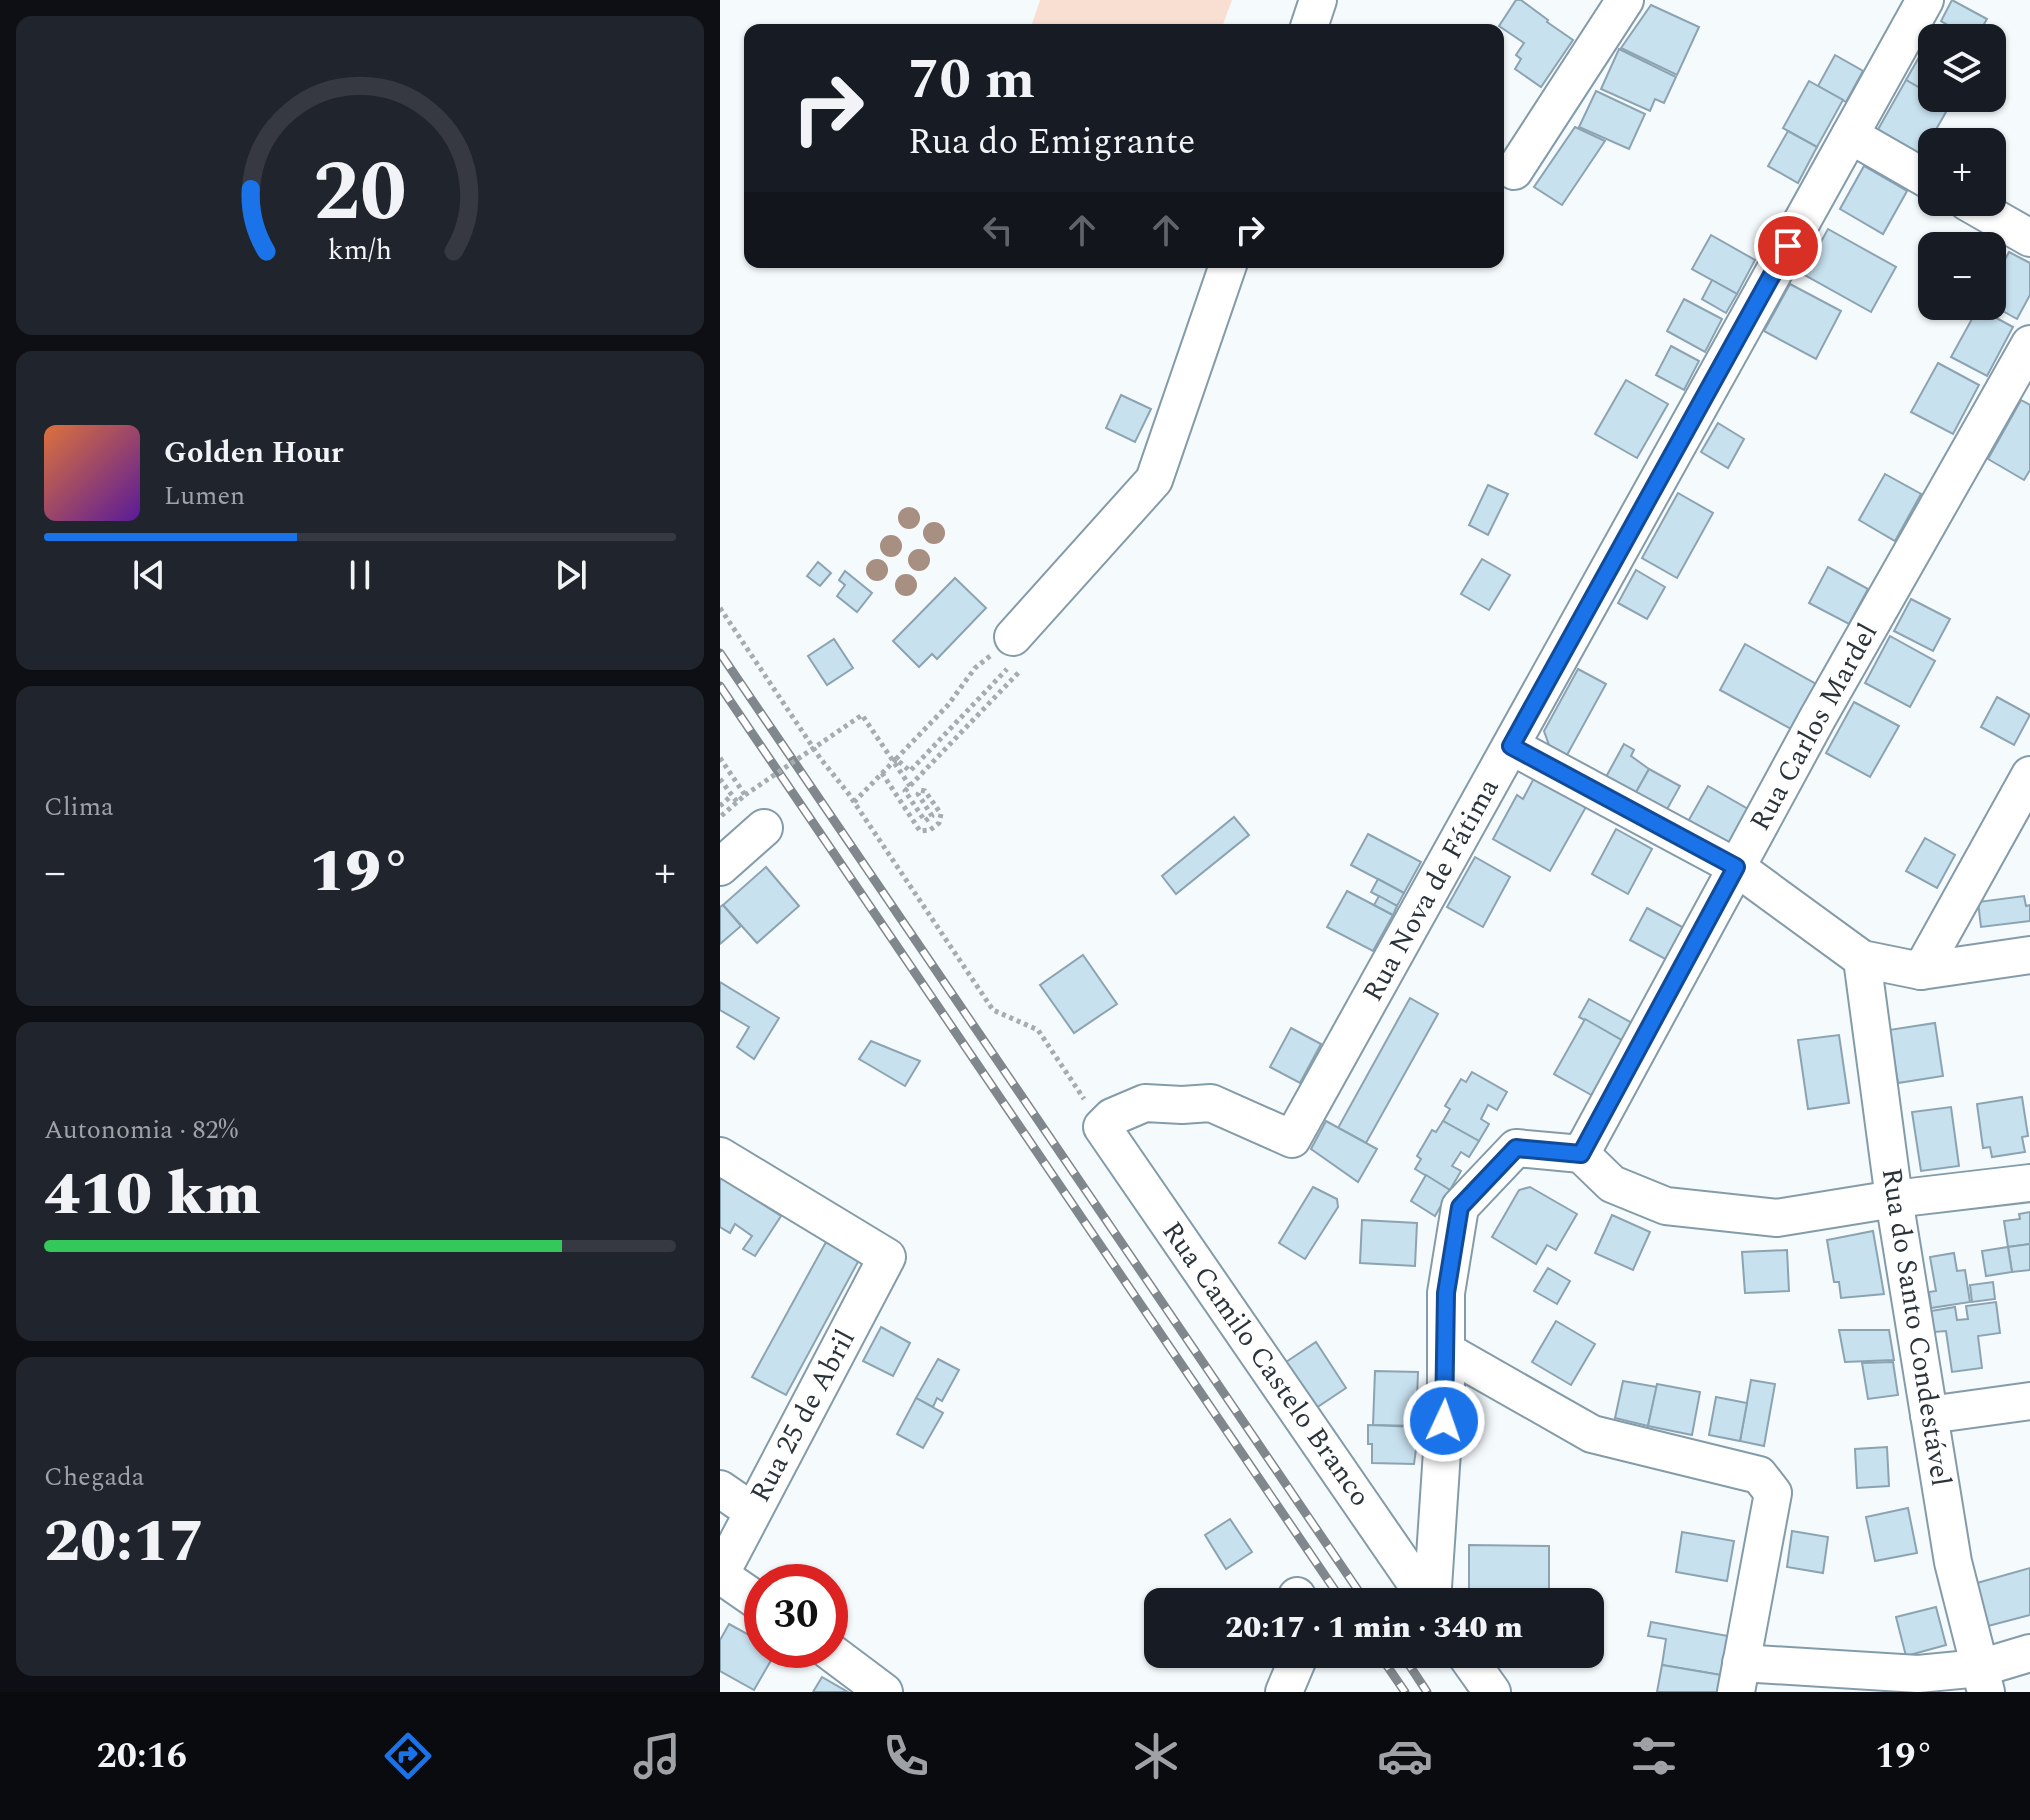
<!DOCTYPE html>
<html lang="pt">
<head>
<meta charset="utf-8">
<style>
	:root { --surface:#171b24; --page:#20242c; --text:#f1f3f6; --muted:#9ea1a6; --line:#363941; --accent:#1a73e8 }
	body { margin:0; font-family:Spectral,serif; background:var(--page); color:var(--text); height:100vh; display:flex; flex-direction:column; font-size:30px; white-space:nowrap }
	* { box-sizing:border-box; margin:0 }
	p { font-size:26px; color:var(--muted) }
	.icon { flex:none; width:44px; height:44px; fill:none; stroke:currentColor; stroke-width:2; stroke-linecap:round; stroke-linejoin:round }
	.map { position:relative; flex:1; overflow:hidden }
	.side { display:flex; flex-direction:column; gap:16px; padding:16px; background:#0d0f14; width:720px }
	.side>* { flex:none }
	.top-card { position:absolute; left:24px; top:24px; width:760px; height:244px; border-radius:16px; box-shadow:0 2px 6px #0004; background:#171b24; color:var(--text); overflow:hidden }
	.fabs { position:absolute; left:1198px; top:24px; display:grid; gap:16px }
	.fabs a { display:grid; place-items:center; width:88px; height:88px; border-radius:16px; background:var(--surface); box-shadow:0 2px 6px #0004; font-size:40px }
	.speed { position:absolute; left:24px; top:1564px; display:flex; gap:16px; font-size:40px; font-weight:700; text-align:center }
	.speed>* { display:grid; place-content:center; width:104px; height:104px; border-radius:50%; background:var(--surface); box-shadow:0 2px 6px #0004; line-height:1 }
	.speed .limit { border:12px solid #d22; background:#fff; color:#111 }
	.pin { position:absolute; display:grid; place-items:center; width:68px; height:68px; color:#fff; margin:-34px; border:4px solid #fff; border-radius:50%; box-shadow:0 2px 8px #0007 }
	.me { position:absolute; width:88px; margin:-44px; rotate:3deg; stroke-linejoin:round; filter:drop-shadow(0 0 6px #0008) }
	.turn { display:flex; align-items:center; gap:28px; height:168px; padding:0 32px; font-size:36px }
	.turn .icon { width:104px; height:104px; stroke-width:2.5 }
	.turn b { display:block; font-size:56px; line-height:68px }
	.lanes { display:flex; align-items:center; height:76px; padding:0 32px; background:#0003; justify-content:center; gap:40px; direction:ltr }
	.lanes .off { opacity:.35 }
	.big { font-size:60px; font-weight:800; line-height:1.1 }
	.side .card { flex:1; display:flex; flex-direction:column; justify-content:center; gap:12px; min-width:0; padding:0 28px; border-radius:16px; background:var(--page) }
	.side .dial { align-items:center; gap:0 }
	.dial svg { height:208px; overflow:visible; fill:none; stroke:var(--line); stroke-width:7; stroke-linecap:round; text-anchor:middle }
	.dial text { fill:var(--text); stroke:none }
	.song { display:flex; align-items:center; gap:24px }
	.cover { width:96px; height:96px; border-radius:12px; background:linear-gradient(135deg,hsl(20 70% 55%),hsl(270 70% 35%)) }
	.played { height:8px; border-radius:4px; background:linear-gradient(90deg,var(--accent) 40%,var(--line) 40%) }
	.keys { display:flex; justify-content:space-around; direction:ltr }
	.heat { display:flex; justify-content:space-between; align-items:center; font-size:44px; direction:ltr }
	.charge { height:12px; border-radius:6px; background:linear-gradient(90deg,#34c759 82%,var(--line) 0) }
	.trip { position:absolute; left:424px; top:1588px; width:460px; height:80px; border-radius:16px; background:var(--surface); box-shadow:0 2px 6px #0004; font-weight:800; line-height:80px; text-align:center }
	.menu { display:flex; height:128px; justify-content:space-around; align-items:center; background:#090b0e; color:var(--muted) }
	.menu .icon { width:56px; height:56px }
	.menu .active { color:var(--accent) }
	.menu b { font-size:36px; color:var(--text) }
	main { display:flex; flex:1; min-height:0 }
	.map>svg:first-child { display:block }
</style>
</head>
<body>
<main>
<section class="side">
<div class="card dial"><svg viewBox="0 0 100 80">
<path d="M14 69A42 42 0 1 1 86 69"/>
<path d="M14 69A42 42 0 0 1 8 45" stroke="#1a73e8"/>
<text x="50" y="56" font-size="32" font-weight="700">20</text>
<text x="50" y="72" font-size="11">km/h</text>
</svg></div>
<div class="card">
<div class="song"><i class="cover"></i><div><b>Golden Hour</b><p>Lumen</p></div></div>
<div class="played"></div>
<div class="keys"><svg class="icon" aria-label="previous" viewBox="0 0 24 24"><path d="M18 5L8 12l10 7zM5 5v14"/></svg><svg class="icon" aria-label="pause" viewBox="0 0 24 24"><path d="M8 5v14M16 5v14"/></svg><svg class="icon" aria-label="next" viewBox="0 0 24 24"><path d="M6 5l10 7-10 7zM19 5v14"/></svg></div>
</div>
<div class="card"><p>Clima</p>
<div class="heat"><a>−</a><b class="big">19°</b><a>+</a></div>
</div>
<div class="card"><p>Autonomia · 82%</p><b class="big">410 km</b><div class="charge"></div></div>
<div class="card"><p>Chegada</p><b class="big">20:17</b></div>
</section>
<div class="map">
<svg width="1310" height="1692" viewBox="0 0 1310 1692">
	<rect width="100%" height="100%" fill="#f5fafd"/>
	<!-- green -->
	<polygon fill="#f9dfd2" points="320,0 512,0 501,30 310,30"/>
	<!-- building -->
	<g fill="#c8e1ef" stroke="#8ca3b1" stroke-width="2">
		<polygon points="796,0 801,0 828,20 827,22 853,40 821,87 795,69 801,59 796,55 804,43 779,26"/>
		<polygon points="1232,0 1267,19 1256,38 1250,38 1221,21"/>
		<polygon points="931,5 979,27 957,75 901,48"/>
		<polygon points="1206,45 1212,49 1212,95 1186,80"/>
		<polygon points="899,49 956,77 944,103 935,99 930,111 881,89"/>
		<polygon points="1115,55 1143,71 1126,102 1098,86"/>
		<polygon points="1186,80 1212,95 1212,98 1230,105 1210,140 1212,144 1203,160 1156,133"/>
		<polygon points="1089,81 1123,100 1097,147 1063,128"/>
		<polygon points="876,91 925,114 909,149 859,127"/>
		<polygon points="855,127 885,141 842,205 814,187"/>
		<polygon points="1068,131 1097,147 1078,183 1048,166"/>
		<polygon points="1144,166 1187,191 1163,234 1120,209"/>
		<polygon points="1108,229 1176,267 1151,312 1083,274"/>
		<polygon points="991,235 1035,260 1017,294 972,269"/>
		<polygon points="1289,252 1310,263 1310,295 1297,319 1272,305 1272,283"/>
		<polygon points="992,280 1017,294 1006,313 982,299"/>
		<polygon points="1070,284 1121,311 1096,359 1044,331"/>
		<polygon points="964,299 1002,319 985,352 947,331"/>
		<polygon points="1258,308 1293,327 1267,376 1231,357"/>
		<polygon points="951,346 979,361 964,390 936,375"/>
		<polygon points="1218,363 1259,385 1233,434 1191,412"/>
		<polygon points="906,380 948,404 917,458 875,434"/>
		<polygon points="401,395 431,409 415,442 386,428"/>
		<polygon points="1301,400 1310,405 1310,470 1304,480 1268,459"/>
		<polygon points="998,423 1024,439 1008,468 981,452"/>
		<polygon points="1165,474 1201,494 1175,541 1139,520"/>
		<polygon points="768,485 788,494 768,535 749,525"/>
		<polygon points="958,493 993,513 957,578 922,558"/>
		<polygon points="762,559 790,575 769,610 741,594"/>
		<polygon points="98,562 111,573 100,586 87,576"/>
		<polygon points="1108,567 1148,589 1129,624 1089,603"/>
		<polygon points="916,570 945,587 927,619 898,603"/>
		<polygon points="125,571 152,593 137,612 117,596 125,585 119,580"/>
		<polygon points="235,578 266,608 217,659 212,654 199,667 173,641"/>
		<polygon points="1191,599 1230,619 1213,651 1174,631"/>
		<polygon points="1170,636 1215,661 1190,707 1145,683"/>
		<polygon points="114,639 133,668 107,685 88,656"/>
		<polygon points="1025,644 1096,684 1071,729 1000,690"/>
		<polygon points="858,669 886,684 847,755 829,745 824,731"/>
		<polygon points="1277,697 1310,715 1294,745 1261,727"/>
		<polygon points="1134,702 1179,726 1150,777 1106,753"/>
		<polygon points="904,744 914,750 911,756 929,769 915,794 886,777"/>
		<polygon points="929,769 960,786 946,811 915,794"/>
		<polygon points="814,778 866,807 830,871 773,839 797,795 803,799"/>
		<polygon points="988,786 1028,809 1007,847 966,825"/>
		<polygon points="514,817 529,835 456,894 442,876"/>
		<polygon points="896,829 932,849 908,894 872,874"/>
		<polygon points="648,834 701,862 684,893 631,865"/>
		<polygon points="1205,838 1235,855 1217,888 1186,871"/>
		<polygon points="755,857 790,877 763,927 727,907"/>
		<polygon points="46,867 79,906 37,943 3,905"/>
		<polygon points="658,879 684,893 677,906 651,892"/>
		<polygon points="627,891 673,915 653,951 607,927"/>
		<polygon points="659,896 677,906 673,915 654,905"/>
		<polygon points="1304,896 1306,906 1310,905 1310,921 1261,927 1258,902"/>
		<polygon points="3,905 21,926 0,944 0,907"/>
		<polygon points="927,908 964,928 947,960 910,940"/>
		<polygon points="363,955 397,1004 354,1033 320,985"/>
		<polygon points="0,982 59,1018 34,1059 17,1047 29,1027 0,1010"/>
		<polygon points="690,998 718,1014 646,1143 618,1128"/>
		<polygon points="869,999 912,1023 903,1041 859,1017"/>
		<polygon points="865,1019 903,1041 873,1096 834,1074"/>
		<polygon points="1215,1023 1223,1076 1178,1083 1169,1030"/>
		<polygon points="571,1028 601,1044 580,1083 550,1067"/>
		<polygon points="1119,1035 1129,1103 1088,1109 1078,1040"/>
		<polygon points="151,1041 200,1061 185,1086 139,1059"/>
		<polygon points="752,1072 787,1092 777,1110 768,1105 761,1119 769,1124 759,1141 723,1121 730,1109 725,1106 741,1079 746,1082"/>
		<polygon points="1302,1097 1308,1136 1302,1137 1305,1152 1272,1157 1270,1147 1263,1148 1257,1104"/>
		<polygon points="1231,1107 1239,1166 1201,1171 1192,1112"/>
		<polygon points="606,1121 657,1149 638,1182 591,1149"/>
		<polygon points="723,1121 759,1141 749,1157 741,1152 732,1166 741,1171 730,1190 695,1169 701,1159 697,1156 712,1130 716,1132"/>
		<polygon points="706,1175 730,1190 715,1216 691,1201"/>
		<polygon points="0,1177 61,1216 35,1256 23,1249 32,1236 15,1224 10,1233 0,1227"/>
		<polygon points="593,1187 617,1199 618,1207 585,1259 559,1243"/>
		<polygon points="810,1187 857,1214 836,1250 827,1245 816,1264 772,1237 799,1190"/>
		<polygon points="1310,1212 1310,1244 1288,1247 1284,1221 1300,1219 1299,1214"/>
		<polygon points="892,1215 930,1232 913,1270 875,1253"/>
		<polygon points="642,1220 697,1223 695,1266 640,1263"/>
		<polygon points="1153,1231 1164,1294 1121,1298 1119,1282 1114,1282 1107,1240"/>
		<polygon points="106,1242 139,1260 66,1395 32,1377"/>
		<polygon points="1310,1244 1310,1270 1292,1272 1288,1247"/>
		<polygon points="1288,1247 1292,1272 1266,1276 1262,1251"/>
		<polygon points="1067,1250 1069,1291 1025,1293 1022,1252"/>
		<polygon points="1234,1253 1237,1271 1245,1270 1250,1302 1211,1308 1209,1292 1216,1291 1210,1257"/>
		<polygon points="828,1268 850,1281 837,1304 814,1291"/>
		<polygon points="1273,1282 1275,1299 1252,1302 1250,1285"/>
		<polygon points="1276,1302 1280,1333 1258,1336 1262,1368 1232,1372 1226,1331 1214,1332 1211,1311 1235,1307 1237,1320 1248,1319 1246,1306"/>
		<polygon points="836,1321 875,1344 851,1385 812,1362"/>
		<polygon points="161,1327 190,1343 173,1376 143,1361"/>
		<polygon points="1119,1330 1169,1330 1174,1360 1125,1362"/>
		<polygon points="596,1342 626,1388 593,1410 566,1362"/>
		<polygon points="218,1359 239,1370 222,1401 217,1398 213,1407 196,1398"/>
		<polygon points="1173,1362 1178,1395 1148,1399 1142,1363"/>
		<polygon points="655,1371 698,1372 696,1426 653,1425"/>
		<polygon points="1031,1380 1055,1384 1044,1446 1020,1441"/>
		<polygon points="903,1381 937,1387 928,1426 895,1418"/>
		<polygon points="937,1384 980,1392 972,1435 928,1426"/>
		<polygon points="996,1397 1027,1403 1020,1441 989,1435"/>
		<polygon points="196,1398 223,1413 203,1448 177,1434"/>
		<polygon points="648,1425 699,1427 694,1464 652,1463 652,1444 648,1444"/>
		<polygon points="1167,1447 1169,1486 1137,1488 1135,1449"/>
		<polygon points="1188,1508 1197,1553 1155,1561 1146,1517"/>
		<polygon points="510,1519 532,1552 506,1569 485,1535"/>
		<polygon points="1072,1531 1108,1537 1103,1573 1067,1567"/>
		<polygon points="962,1532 1014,1541 1007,1581 956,1572"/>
		<polygon points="749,1545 829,1546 829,1595 749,1594"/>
		<polygon points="1310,1568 1310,1615 1268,1626 1257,1583"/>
		<polygon points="1216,1607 1226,1645 1186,1656 1176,1617"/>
		<polygon points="931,1622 1008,1636 1001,1675 942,1665 946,1639 928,1636"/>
		<polygon points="9,1624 42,1642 42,1650 57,1650 34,1690 0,1671 0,1640"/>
		<polygon points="942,1665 1001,1675 998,1692 937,1692"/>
		<polygon points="102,1677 128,1692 93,1692"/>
	</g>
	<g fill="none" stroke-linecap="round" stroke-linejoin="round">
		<!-- minor casing -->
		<g stroke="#849ba9" stroke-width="40">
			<g id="minor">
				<polyline points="588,30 598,0"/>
				<polyline points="1130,135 1212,182"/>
				<polyline points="794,171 905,0"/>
				<polyline points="1247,202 1310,238"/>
				<polyline points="293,637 434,480 509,262"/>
				<polyline points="791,746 1016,867 1142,959 1201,971 1310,955"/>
				<polyline points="0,867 44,828"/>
				<polyline points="1142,959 1174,1199 1233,1562 1266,1692"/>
				<polyline points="1201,971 1310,775"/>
				<polyline points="861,1154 1097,719 1310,344"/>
				<polyline points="0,1156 167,1257 0,1575"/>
				<polyline points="726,1351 872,1434 1039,1475 1053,1493 1016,1692"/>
				<polyline points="1209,1415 1310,1401"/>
				<polyline points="0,1489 32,1511"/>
				<polyline points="0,1575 42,1604"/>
				<polyline points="577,1596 579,1602"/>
				<polyline points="709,1602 382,1127 392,1117 425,1103 462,1105 491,1103 572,1139 1205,0"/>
				<polyline points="712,1602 726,1391 726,1293 740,1207 796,1148 861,1154 892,1184 946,1206 1057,1218 1174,1199 1310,1183"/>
				<polyline points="108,1650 164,1692"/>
				<polyline points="745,1654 772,1692"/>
				<polyline points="1021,1663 1198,1674 1260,1668 1310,1653"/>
				<polyline points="564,1692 580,1654"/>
			</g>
		</g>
		<!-- path -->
		<g stroke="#a6adb1" stroke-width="5" stroke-dasharray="4 4" stroke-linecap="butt">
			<polyline points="0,608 100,758 128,793 273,1010 318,1030 364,1099"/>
			<polyline points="270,656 255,668 228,705 176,759 190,771 287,669"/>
			<polyline points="0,758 25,795 0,817"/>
			<polyline points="162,773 200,831 210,830 219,823 221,814 205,791 200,790 198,794 212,816 205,821 185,791 301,670"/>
			<polyline points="0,779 17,802"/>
			<polyline points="134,802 176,759"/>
			<polyline points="0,806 11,796"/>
		</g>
		<!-- minor -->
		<use href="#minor" stroke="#fff" stroke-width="36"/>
		<!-- rail casing -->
		<g stroke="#81888d" stroke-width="9">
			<g id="rail">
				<polyline points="0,653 646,1602"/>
				<polyline points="0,686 623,1602"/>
				<polyline points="659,1654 685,1692"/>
				<polyline points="682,1654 707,1692"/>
			</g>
		</g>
		<!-- rail -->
		<use href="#rail" stroke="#fff" stroke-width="6" stroke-dasharray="18" stroke-linecap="butt"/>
		<!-- path-bridge -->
		<polyline stroke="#a6adb1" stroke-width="5" stroke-dasharray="4 4" stroke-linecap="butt" points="25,795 142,715 190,786"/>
	</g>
	<!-- trees -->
	<g fill="#a78f81">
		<circle cx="189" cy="518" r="11"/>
		<circle cx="214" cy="533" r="11"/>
		<circle cx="171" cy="546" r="11"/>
		<circle cx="199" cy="560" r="11"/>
		<circle cx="157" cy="570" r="11"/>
		<circle cx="186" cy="585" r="11"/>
	</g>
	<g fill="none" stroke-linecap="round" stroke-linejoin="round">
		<!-- route casing -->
		<g stroke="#114b97" stroke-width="20">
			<polyline id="route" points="724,1421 726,1293 740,1207 796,1148 861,1154 1016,867 791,746 1068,246"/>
		</g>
		<!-- route -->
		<use href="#route" stroke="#1a73e8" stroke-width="14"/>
	</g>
	<g text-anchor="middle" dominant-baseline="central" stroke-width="6" stroke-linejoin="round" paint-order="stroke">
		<!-- street labels -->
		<g font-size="28" fill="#2b343a" stroke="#fff">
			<text transform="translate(1094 727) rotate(-61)">Rua Carlos Mardel</text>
			<text transform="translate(711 890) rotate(-61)">Rua Nova de Fátima</text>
			<text transform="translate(1196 1327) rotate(81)">Rua do Santo Condestável</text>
			<text transform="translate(546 1364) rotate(55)">Rua Camilo Castelo Branco</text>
			<text transform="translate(83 1416) rotate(-62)">Rua 25 de Abril</text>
		</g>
	</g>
</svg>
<div class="fabs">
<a><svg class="icon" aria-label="layers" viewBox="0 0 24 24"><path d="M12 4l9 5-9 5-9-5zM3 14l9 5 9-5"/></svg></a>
<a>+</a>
<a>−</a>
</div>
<div class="speed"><div class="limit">30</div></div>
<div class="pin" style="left:1068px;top:246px;background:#d93025"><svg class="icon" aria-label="arrive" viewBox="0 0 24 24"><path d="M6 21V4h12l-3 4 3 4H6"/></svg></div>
<svg class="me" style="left:724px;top:1421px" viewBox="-20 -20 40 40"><circle r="17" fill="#1a73e8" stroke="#fff" stroke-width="3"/><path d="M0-11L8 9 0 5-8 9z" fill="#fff"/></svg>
<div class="trip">20:17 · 1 min · 340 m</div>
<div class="top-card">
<div class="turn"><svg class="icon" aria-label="right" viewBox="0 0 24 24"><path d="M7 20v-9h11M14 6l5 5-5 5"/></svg><div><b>70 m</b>Rua do Emigrante</div></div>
<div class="lanes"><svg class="icon off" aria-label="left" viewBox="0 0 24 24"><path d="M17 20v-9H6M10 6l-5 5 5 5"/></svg><svg class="icon off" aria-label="ahead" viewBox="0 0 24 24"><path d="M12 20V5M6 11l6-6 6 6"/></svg><svg class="icon off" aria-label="ahead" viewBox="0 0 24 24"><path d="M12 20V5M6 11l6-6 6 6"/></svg><svg class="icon" aria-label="right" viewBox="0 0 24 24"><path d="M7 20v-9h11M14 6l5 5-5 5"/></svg></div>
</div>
</div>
</main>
<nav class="menu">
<b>20:16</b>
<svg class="icon active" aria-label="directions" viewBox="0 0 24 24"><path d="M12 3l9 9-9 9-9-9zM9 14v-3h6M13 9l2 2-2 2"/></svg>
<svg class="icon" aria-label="music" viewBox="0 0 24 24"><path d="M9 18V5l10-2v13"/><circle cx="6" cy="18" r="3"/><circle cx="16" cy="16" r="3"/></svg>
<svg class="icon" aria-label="phone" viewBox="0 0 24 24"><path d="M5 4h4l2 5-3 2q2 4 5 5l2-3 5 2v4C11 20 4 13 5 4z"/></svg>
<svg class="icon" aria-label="climate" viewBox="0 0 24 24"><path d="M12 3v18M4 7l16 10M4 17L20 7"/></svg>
<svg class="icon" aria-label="car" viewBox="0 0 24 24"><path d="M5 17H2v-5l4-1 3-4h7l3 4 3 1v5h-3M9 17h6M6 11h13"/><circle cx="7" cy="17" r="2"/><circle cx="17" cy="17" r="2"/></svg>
<svg class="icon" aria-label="filters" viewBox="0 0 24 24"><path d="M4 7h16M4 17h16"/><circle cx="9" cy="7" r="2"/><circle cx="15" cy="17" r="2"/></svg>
<b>19°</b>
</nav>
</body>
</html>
